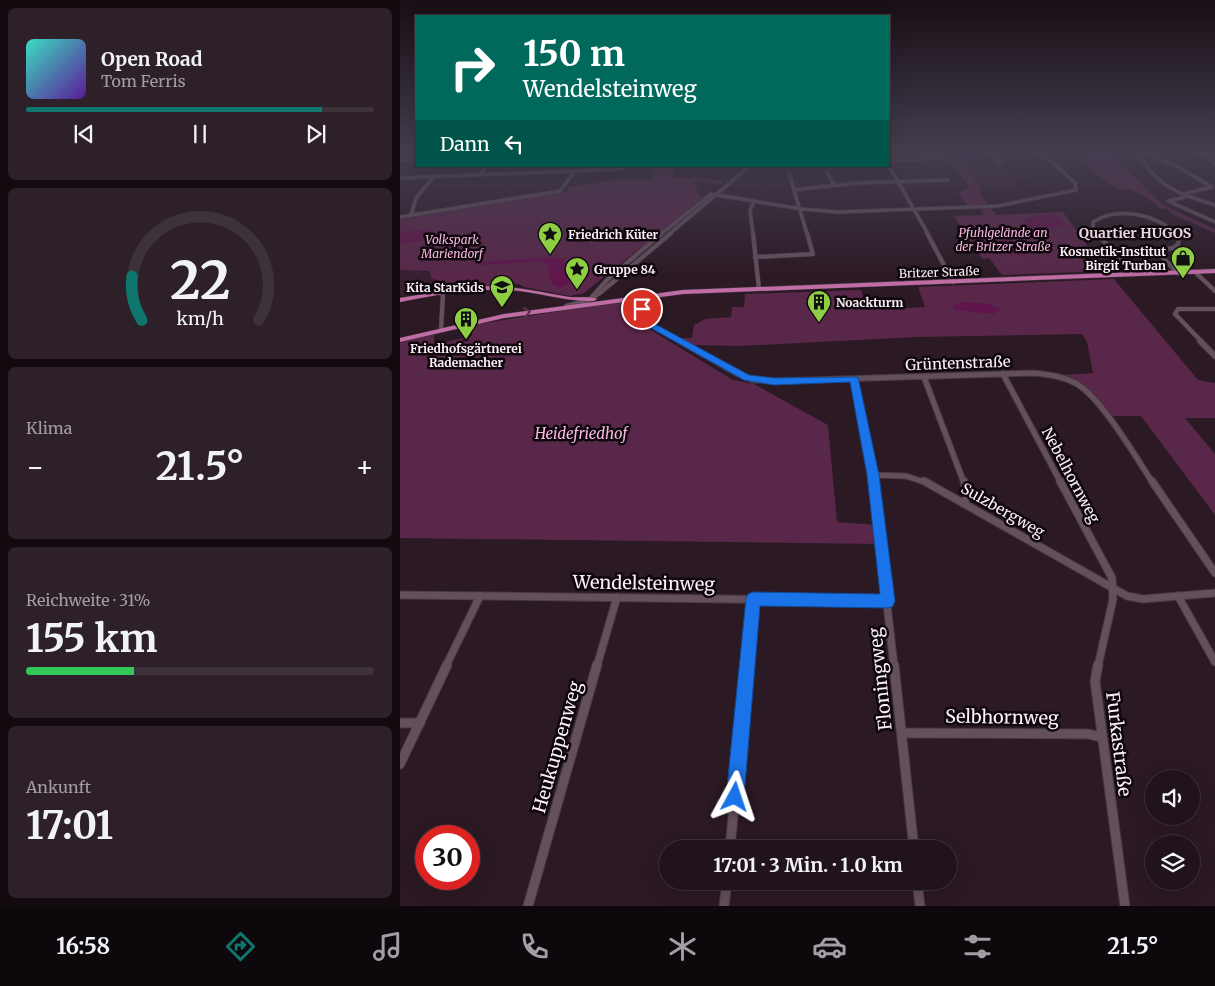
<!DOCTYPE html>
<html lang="de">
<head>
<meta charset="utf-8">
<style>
	:root { --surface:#20131b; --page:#2d2028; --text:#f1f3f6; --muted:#a29ea3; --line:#3d323a; --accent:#0f766e }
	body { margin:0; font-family:Merriweather,serif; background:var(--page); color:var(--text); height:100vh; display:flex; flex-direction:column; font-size:19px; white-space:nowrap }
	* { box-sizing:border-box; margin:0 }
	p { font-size:16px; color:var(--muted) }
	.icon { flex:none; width:28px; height:28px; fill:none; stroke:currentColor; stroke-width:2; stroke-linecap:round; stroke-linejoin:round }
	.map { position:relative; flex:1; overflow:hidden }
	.drawer { display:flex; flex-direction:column; gap:8px; padding:8px; background:#120a0f; width:400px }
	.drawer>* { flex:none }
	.guide { position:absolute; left:15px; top:15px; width:475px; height:152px; border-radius:0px; box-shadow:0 5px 20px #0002,0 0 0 1px var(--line); background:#00695c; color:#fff; overflow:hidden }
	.buttons { position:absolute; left:745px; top:770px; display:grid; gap:10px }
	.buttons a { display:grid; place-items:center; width:55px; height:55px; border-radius:50%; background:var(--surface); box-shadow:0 5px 20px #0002,0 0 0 1px var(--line); font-size:25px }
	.speed { position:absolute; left:15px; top:825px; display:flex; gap:10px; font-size:25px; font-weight:700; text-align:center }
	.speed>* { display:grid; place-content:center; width:65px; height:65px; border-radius:50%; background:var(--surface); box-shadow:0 5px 20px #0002,0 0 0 1px var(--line); line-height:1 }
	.speed .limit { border:8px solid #d22; background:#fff; color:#111 }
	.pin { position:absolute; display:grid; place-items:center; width:42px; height:42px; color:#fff; margin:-21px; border:2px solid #fff; border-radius:50%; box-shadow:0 1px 5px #0007 }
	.me { position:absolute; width:55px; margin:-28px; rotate:5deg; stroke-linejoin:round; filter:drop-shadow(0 0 4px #0008) }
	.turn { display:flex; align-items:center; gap:18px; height:105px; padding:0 25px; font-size:22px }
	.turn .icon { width:65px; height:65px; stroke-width:2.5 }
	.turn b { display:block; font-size:35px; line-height:42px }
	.then { display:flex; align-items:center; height:48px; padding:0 25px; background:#0003; gap:10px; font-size:19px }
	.big { font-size:38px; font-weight:700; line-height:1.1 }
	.drawer .tile { flex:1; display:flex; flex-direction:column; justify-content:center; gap:8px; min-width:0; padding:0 18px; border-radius:8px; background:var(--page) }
	.drawer .dial { align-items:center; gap:0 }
	.dial svg { height:130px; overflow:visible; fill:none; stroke:var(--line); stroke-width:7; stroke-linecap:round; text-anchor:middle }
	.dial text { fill:var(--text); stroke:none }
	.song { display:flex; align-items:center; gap:15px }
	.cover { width:60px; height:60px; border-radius:8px; background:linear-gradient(135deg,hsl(170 70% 55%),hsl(270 70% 35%)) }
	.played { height:5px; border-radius:2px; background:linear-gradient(90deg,var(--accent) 85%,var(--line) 85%) }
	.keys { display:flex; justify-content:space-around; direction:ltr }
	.heat { display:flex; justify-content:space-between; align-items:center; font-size:28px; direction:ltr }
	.charge { height:8px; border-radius:4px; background:linear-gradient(90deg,#34c759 31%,var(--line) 0) }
	.trip { position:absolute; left:259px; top:840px; width:298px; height:50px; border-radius:25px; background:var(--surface); box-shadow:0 5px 20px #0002,0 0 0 1px var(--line); font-weight:700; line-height:50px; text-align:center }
	.tabs { display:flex; height:80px; justify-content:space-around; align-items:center; background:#0d080b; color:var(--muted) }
	.tabs .icon { width:35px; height:35px }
	.tabs .on { color:var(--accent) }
	.tabs b { font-size:22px; color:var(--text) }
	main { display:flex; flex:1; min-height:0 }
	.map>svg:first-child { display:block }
</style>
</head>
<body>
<main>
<section class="drawer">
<div class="tile">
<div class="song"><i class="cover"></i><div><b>Open Road</b><p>Tom Ferris</p></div></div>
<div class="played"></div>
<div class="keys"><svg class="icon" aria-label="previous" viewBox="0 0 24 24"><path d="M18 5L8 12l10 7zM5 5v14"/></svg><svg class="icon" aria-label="pause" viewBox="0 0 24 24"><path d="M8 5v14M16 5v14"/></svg><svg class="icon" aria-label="next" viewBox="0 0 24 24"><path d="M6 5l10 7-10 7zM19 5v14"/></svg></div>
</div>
<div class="tile dial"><svg viewBox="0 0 100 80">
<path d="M14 69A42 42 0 1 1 86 69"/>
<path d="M14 69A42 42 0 0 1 8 42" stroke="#0f766e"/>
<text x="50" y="56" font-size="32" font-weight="700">22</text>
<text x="50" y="72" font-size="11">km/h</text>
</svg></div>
<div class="tile"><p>Klima</p>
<div class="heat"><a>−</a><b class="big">21.5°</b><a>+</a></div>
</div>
<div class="tile"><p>Reichweite · 31%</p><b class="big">155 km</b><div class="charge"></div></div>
<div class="tile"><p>Ankunft</p><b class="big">17:01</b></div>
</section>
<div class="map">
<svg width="815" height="906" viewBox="0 0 815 906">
	<rect width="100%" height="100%" fill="#2b1924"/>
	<!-- built -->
	<g fill="#371f2f">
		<polygon points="591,158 597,165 601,165 613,177 632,176 634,178 610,179 618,189 583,190 559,159"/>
		<polygon points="11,269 30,273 31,278 41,282 38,289 33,292 0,296 0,270"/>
	</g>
	<!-- green -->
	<g fill="#592749">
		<polygon points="678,151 708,151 763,205 815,229 815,233 774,215 767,209 759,208 749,199 731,189 720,190 700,177 688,166"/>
		<polygon points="574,156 576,159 559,160 583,190 579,192 588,205 567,205 558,193 570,188 549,160 529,160 541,158"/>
		<polygon points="255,166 275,166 273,178 297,177 323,181 320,184 294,181 299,196 305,196 184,293 170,296 124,287 119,284 37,291 41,282 31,278 30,273 28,271 0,270 0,219 163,192 167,191 169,187 214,180 251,179"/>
		<polygon points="580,208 591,208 596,215 663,212 705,271 602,275 589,258 582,259 554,216 584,215"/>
		<path d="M714 279 798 380 815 383V418H785L815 454V515L741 416H711C698 398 686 381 663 375L693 373 687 342 682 334 516 337 340 346 293 345 282 338H292L294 325 305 319 331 317 332 307H344L345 294 461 290 464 300 482 299 485 309 525 307 518 287Z"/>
		<path d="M234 301C241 310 234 318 246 327L333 380 354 384 428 425 437 522 477 525 479 544 0 538V343L30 335H34V345L63 338V342L69 341 70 337 72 336 73 325 172 309Z"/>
	</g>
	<!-- water -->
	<g fill="#60164c">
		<polygon points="652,215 658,217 667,226 644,229 629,228 624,220 635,216"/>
		<polygon points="32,229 31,239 0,244 0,232"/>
		<path d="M591 236C609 237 614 243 629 246L633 251C617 260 599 251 589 239Z"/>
		<path d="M152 257 164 259C168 266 166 275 170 283L162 287H157L151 282 148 267 143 261 83 265 70 263Z"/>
		<polygon points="561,302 590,304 601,310 593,314 555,310 553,305"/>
	</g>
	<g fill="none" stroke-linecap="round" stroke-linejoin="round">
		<!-- stream -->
		<g stroke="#60164c" stroke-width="1">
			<polyline points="39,241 48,244"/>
			<polyline points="52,245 57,246 56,256 66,262"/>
			<polyline points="628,254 639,269"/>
		</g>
		<!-- minor-far4 casing -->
		<g stroke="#463841" stroke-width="4.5">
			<g id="minor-far4">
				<polyline points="587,151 600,163"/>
				<path d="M737 151C742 158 747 167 753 174 769 192 793 198 815 205"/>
				<polyline points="741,151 778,167 812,187"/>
				<polyline points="794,151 806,155 815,165"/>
				<polyline points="806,155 815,157"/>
				<polyline points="0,160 16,159"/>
				<path d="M489 160C508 160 529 163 545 151"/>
				<polyline points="299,166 306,166"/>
				<polyline points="489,166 528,234"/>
				<polyline points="427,172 434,185"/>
				<polyline points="389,173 407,234"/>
				<polyline points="80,174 87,166"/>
				<polyline points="0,178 223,169 226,166"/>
				<polyline points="394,190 455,183 548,180"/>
				<polyline points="311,194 402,209 438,212 598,206 676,190 675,183 640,151"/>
				<polyline points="783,194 812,187"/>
				<polyline points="785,197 768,201 815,222"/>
				<polyline points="11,215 16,198 34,176"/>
				<polyline points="0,217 160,191 175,171"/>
				<polyline points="261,234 311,194"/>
				<polyline points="269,234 350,166"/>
				<polyline points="353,234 350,210 354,201"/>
				<path d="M697 234 693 230V222C717 206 756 214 776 234"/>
			</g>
		</g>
		<!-- minor-far3 casing -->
		<g stroke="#463841" stroke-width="5">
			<g id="minor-far3">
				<polyline points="353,233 359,289"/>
				<polyline points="527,233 553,282"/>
				<polyline points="696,233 735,274"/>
				<polyline points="775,233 779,237 778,244 773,248 756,251 778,273"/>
				<polyline points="355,257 413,254 407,233"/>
				<polyline points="795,272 815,291"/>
				<polyline points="242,294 243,317 247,322 282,342"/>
				<polyline points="189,300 207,280 262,233"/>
				<polyline points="166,306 189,300 200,293 271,233"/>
				<polyline points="41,329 43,294"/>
				<polyline points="802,342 775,314 778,309 815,309"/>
			</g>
		</g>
		<!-- minor-far2 casing -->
		<g stroke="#463841" stroke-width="7">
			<g id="minor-far2">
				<path d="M280 341 338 374 353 380 374 381 632 373C648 374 663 376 677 384 702 399 735 456 753 483"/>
				<polyline points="800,341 815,356"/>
				<polyline points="603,374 661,483"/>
				<polyline points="524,377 564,483"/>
				<polyline points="454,379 474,483"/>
				<polyline points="473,475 506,476 527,483"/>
			</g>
		</g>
		<!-- minor-far1 casing -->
		<g stroke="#463841" stroke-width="9">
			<g id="minor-far1">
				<polyline points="473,481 494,666"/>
				<polyline points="524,481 727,596 743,599 815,593"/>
				<polyline points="660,481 712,578 713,599 698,666"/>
				<polyline points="752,481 815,573"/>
				<polyline points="563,503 568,496 564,481"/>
				<polyline points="0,595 488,601"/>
				<polyline points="778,596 815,662"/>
				<polyline points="46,666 80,596"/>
				<polyline points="197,666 217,597"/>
				<polyline points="347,666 353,599"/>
			</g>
		</g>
		<!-- minor casing -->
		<g stroke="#463841" stroke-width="11">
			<g id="minor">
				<polyline points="494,665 514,849"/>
				<polyline points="698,665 695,681 725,906"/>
				<polyline points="0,723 20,723"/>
				<polyline points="502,733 688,734 701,737"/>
				<polyline points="0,764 47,665"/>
				<polyline points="330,849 347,665"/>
				<polyline points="517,881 520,906"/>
				<polyline points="128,906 197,665"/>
				<polyline points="324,906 327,881"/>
			</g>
		</g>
		<!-- major casing -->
		<g stroke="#463841" stroke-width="1">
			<g id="major">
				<polygon points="815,269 815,273 283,294 104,318 0,342 0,338 104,314 283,290"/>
				<path d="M94 286C120 287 144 293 169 297 178 298 190 296 197 299L194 301C164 302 136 291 107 290 71 288 35 295 0 302V298C31 293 62 287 94 286Z"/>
			</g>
		</g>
		<!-- minor-far4 -->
		<use href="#minor-far4" stroke="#644f5c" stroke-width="3"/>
		<!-- minor-far3 -->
		<use href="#minor-far3" stroke="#644f5c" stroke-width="4"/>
		<!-- minor-far2 -->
		<use href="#minor-far2" stroke="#644f5c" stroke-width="5"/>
		<!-- minor-far1 -->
		<use href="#minor-far1" stroke="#644f5c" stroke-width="7"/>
		<!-- minor -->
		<use href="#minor" stroke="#644f5c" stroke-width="9"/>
		<!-- major -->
		<use href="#major" fill="#c06da6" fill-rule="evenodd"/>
	</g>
	<!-- one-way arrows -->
	<defs><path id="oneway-chevron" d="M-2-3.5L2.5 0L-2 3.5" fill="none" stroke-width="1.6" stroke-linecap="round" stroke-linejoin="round" transform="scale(1.25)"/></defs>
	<use stroke="#5e3551" href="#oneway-chevron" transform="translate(127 312) rotate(-8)"/>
	<!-- sky -->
	<linearGradient id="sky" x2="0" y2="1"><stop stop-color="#180e14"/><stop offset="0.54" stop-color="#443e50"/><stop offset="1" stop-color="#443e50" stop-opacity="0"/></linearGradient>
	<rect width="815" height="278" fill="url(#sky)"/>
	<!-- route -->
	<polygon fill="#1a73e8" stroke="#114b97" points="242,306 245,307 248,318 255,324 349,375 374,378 458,377 479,475 495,601 493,606 488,608 360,606 344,797 341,804 335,806 328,804 326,797 346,599 348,594 353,592 480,594 467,475 450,382 374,385 344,380 249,327 240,319 238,309"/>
	<!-- icons -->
	<defs>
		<g id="sight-pin" transform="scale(1.25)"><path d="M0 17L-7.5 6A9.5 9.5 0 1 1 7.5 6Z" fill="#8ece43" stroke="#0e070b"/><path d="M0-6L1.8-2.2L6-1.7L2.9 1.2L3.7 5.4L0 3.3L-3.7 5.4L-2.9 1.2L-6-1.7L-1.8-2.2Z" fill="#111"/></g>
		<g id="shop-pin" transform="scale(1.25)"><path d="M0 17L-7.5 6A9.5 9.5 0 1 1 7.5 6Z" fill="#8ece43" stroke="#0e070b"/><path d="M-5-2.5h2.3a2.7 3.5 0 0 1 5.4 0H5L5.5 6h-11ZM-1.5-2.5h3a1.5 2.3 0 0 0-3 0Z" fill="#111"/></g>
		<g id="school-pin" transform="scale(1.25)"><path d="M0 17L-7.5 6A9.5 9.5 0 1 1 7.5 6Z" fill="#8ece43" stroke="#0e070b"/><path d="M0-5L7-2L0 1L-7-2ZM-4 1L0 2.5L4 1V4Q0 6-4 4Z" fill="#111"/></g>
		<g id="building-pin" transform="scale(1.25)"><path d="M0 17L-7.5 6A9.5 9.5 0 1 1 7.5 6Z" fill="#8ece43" stroke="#0e070b"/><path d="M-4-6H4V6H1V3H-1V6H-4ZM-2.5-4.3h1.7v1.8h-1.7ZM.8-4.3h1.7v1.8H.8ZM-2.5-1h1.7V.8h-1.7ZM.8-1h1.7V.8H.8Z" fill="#111"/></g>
	</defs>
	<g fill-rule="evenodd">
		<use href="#sight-pin" x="150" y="234"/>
		<use href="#shop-pin" x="783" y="258"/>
		<use href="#sight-pin" x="177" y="269"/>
		<use href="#school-pin" x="102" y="287"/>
		<use href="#building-pin" x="419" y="302"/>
		<use href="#building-pin" x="66" y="319"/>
	</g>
	<g text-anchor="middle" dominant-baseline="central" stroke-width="5" stroke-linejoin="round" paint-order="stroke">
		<!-- far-park labels -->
		<g font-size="12" font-style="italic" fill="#fab9e2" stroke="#0e070b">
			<text x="603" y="232">Pfuhlgelände an<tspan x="603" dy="14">der Britzer Straße</tspan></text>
			<text x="52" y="239">Volkspark<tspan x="52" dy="14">Mariendorf</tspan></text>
		</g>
		<!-- far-poi labels -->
		<g font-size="12" font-weight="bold" fill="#fdf0f8" stroke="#0e070b" text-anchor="start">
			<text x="168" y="234">Friedrich Küter</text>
			<text x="766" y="251" text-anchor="end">Kosmetik-Institut<tspan x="766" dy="14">Birgit Turban</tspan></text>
			<text x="194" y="269">Gruppe 84</text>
			<text x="84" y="287" text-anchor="end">Kita StarKids</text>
			<text x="436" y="302">Noackturm</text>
			<text x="66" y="348" text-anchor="middle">Friedhofsgärtnerei<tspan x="66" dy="14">Rademacher</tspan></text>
		</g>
		<!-- far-street labels -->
		<g font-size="12" fill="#fdf0f8" stroke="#0e070b">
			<text transform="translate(539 272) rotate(-2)">Britzer Straße</text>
		</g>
		<!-- far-neighbourhood labels -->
		<g font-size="14" font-weight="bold" fill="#ecd3e2" stroke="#0e070b">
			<text x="735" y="233">Quartier HUGOS</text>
		</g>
		<!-- street labels -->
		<g font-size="15" fill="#fdf0f8" stroke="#0e070b">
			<text transform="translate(558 363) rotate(-2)">Grüntenstraße</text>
			<text transform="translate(671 475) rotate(62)">Nebelhornweg</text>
			<text transform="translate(603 510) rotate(30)">Sulzbergweg</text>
		</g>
		<!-- park labels -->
		<g font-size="15" font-style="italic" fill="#fab9e2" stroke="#0e070b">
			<text x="181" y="433">Heidefriedhof</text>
		</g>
		<!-- near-street labels -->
		<g font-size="18" fill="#fdf0f8" stroke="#0e070b">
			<text transform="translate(244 583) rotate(1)">Wendelsteinweg</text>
			<text transform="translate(480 679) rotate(-96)">Floningweg</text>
			<text transform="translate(602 717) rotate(1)">Selbhornweg</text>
			<text transform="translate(719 744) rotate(83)">Furkastraße</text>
			<text transform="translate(157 747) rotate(-74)">Heukuppenweg</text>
		</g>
	</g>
</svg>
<div class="buttons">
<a><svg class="icon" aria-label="sound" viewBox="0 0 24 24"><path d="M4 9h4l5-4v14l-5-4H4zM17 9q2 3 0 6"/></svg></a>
<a><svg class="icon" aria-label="layers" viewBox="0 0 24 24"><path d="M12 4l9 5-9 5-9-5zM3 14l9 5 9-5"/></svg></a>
</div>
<div class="speed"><div class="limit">30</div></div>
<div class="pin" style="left:242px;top:309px;background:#d93025"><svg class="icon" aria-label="arrive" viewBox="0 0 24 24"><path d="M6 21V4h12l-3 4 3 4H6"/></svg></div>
<svg class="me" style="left:335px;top:797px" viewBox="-20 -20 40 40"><path d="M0-17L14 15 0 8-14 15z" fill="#1a73e8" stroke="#fff" stroke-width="4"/></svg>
<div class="trip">17:01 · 3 Min. · 1.0 km</div>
<div class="guide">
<div class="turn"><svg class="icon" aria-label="right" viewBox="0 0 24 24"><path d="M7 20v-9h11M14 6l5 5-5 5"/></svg><div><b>150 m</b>Wendelsteinweg</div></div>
<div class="then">Dann<svg class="icon" aria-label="left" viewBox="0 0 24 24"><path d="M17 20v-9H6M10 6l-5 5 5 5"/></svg></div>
</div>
</div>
</main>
<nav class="tabs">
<b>16:58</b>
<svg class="icon on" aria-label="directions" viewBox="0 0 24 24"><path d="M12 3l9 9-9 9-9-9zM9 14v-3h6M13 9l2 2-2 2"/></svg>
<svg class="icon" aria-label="music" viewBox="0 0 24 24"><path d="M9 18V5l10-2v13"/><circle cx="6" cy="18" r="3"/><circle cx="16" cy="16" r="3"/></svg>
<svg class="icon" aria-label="phone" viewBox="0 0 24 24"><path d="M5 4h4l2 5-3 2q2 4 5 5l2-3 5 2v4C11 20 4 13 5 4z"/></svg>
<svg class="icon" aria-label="climate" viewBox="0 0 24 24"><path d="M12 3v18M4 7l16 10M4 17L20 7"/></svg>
<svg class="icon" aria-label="car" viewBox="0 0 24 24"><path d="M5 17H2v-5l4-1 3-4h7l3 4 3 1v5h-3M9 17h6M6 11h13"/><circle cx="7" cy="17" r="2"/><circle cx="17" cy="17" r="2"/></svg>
<svg class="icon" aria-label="filters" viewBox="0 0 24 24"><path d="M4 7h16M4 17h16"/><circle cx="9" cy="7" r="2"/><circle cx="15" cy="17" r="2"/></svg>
<b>21.5°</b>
</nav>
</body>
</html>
